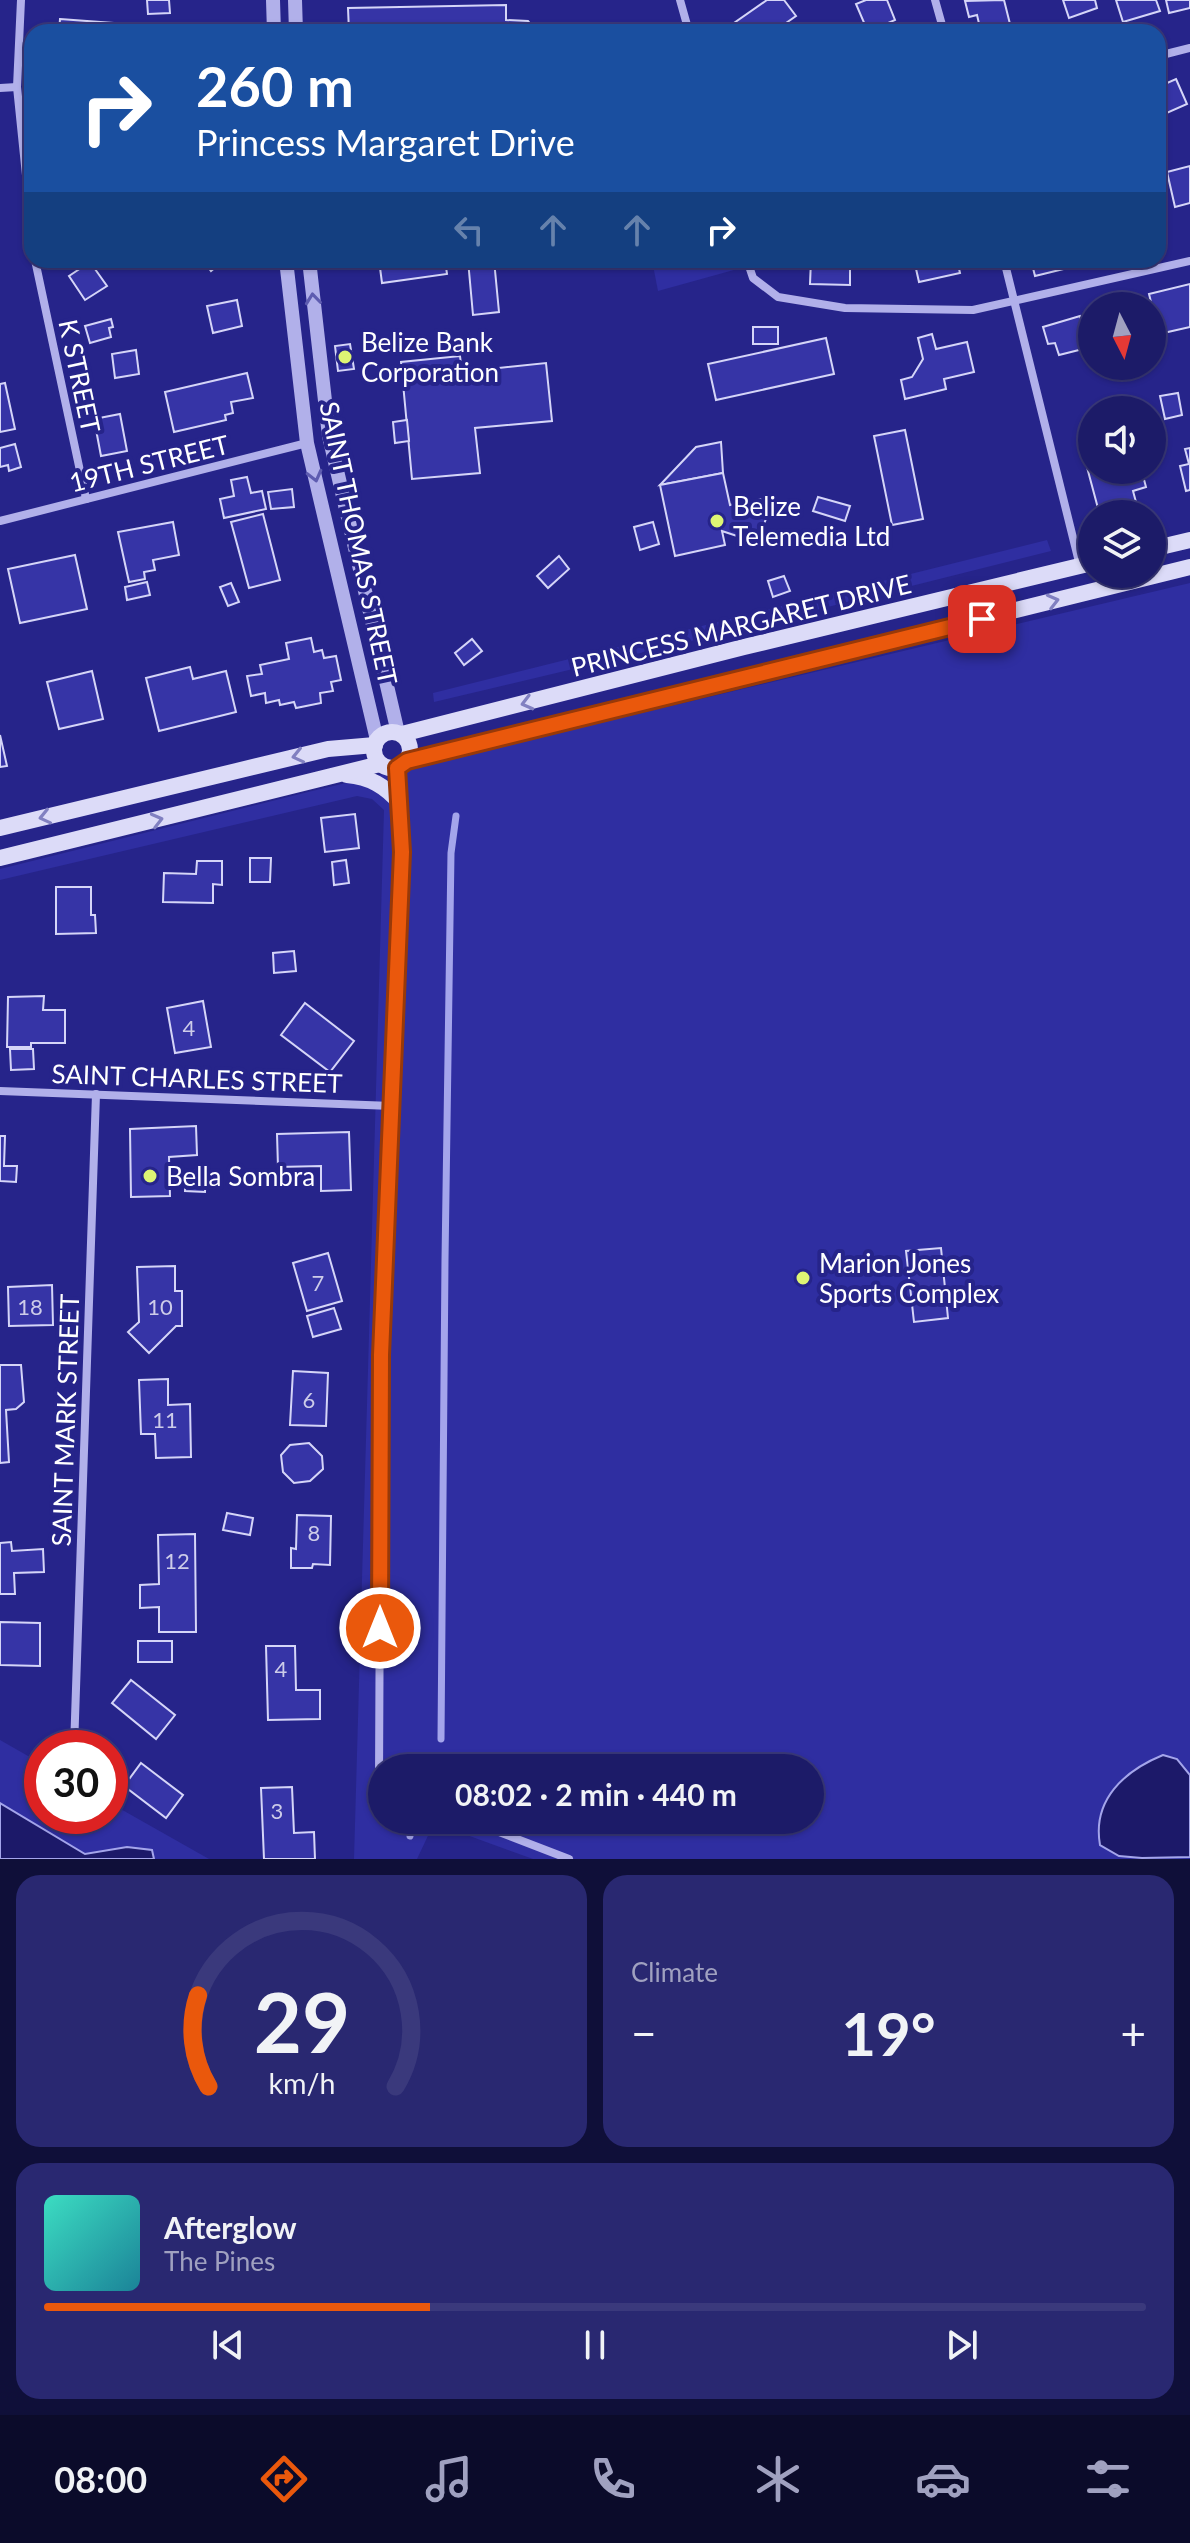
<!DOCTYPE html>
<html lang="en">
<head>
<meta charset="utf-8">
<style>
	:root { --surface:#1c1b68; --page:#292871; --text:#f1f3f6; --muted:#a0a1c0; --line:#3a397c; --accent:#ea580c }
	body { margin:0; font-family:Lato,sans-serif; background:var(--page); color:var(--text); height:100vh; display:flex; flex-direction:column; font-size:30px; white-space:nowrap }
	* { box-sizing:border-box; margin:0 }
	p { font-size:26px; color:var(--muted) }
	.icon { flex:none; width:44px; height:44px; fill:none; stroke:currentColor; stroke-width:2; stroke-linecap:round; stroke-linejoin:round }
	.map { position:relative; height:1859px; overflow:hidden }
	.panel { display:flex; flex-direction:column; gap:16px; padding:16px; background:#0f0f39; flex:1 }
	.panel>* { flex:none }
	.guide { position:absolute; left:24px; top:24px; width:1142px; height:244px; border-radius:24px; box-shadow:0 2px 6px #0004,0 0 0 2px var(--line); background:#1a4fa0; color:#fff; overflow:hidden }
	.needle { width:52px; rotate:174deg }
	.tools { position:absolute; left:1078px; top:292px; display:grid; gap:16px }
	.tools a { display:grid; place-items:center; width:88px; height:88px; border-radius:50%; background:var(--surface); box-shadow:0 2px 6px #0004,0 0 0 2px var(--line); font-size:40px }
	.speed { position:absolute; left:24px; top:1730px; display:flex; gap:16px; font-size:40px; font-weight:700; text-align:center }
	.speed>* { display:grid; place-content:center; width:104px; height:104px; border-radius:50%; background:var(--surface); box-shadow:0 2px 6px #0004,0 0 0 2px var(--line); line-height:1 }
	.speed .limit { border:12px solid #d22; background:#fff; color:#111 }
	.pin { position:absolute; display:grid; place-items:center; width:68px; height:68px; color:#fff; margin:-34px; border-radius:16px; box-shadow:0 4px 12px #0006 }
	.me { position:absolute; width:88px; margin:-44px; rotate:0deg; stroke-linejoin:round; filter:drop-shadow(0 0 6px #0008) }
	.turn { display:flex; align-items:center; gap:28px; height:168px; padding:0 40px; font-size:36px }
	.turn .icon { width:104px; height:104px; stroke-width:2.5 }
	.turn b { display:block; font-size:56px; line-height:68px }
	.lanes { display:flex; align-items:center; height:76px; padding:0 40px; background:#0003; justify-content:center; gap:40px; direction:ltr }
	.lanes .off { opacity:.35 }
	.big { font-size:60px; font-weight:700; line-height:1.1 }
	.panel .tile { flex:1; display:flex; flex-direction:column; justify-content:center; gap:12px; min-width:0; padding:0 28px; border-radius:24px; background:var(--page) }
	.panel .dial { align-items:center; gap:0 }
	.dial svg { height:208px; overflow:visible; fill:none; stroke:var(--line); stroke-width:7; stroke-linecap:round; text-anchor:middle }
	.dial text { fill:var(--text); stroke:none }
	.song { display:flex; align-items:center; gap:24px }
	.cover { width:96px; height:96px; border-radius:12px; background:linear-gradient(135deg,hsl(170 70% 55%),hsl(190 70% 35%)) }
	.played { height:8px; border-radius:4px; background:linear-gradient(90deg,var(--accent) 35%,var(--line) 35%) }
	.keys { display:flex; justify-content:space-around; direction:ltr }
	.heat { display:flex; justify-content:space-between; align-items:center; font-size:44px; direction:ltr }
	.panel .tiles { flex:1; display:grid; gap:16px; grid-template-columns:1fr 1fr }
	.tile:last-child { grid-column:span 2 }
	.trip { position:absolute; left:368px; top:1754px; width:456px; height:80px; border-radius:40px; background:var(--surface); box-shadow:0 2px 6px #0004,0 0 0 2px var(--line); font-weight:700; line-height:80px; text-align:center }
	.menu { display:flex; height:128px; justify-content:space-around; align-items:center; background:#0b0b2a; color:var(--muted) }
	.menu .icon { width:56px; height:56px }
	.menu .current { color:var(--accent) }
	.menu b { font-size:36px; color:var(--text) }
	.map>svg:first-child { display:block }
</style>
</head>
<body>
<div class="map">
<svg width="1190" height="1859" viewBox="0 0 1190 1859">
	<rect width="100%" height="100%" fill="#26248a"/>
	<!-- green -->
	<g fill="#2f2ea1" fill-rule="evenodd">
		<polygon points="652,260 739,260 741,268 658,291"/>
		<polygon points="1047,540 1051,551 716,635 434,702 433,693"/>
		<path d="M1190 583V1859H533L434 1823 417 1859H354L384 810 372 799 357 796 0 880V869L308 792ZM382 1768H810V1820H382Z"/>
		<polygon points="0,1740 42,1764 42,1816 110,1816 110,1803 209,1859 154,1859 152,1850 127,1847 85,1854 0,1803"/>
	</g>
	<!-- water -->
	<g fill="#1c1969" stroke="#a4a5eb" stroke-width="2">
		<path d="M1163 1755 1177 1759 1190 1775V1857L1142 1858 1119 1856 1100 1845C1092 1800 1124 1771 1163 1755Z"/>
		<polygon points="0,1803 85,1854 127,1847 152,1850 154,1859 0,1859"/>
	</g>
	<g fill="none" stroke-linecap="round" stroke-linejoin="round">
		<!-- stream -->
		<g stroke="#a4a5eb" stroke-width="7">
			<polyline points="441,1739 445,1260 451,853 456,816"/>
			<polyline points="410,1836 412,1820"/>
		</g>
	</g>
	<!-- building -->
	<g fill="#3634a6" stroke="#d5d5f8" stroke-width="2">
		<polygon points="147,0 169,0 170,13 148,14"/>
		<polygon points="767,0 784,0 796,16 773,32 741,32 734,23"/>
		<polygon points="866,0 887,0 895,20 868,32 856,4"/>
		<polygon points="1004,0 1012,32 981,32 977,15 969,17 965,1"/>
		<polygon points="1063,0 1095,0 1097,8 1069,18"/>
		<polygon points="1116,0 1156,0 1160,11 1123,22"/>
		<polygon points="1166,0 1190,0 1190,8 1169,13"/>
		<polygon points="506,5 506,20 528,21 537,32 349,32 348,8"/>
		<polygon points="60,19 113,23 112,32 59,32"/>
		<polygon points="1057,25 1058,32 1031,32 1030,28"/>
		<polygon points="1176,79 1187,104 1160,116 1158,110 1158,87"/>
		<polygon points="1190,166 1190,203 1175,207 1167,172"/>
		<polygon points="203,260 224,260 211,271"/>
		<polygon points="379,260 445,260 447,274 382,283"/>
		<polygon points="468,260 494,260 499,312 473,315"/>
		<polygon points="811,260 850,260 850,285 810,284"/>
		<polygon points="914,260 957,260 960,273 919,282"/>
		<polygon points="1031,260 1075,260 1076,266 1035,276"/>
		<polygon points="90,262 107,286 85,300 69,276"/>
		<polygon points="1190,284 1190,327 1159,334 1149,294"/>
		<polygon points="1130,299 1132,306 1103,306"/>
		<polygon points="237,300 242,326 213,333 207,306"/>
		<polygon points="1080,316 1086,336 1080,338 1083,349 1059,355 1055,343 1048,344 1043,327"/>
		<polygon points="111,319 113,327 109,328 111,337 90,343 85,326"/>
		<rect x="753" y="327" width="25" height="17"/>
		<polygon points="932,334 936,349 967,342 974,372 944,379 946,389 905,399 901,380 912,377 923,359 918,338"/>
		<polygon points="826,338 834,374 716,400 708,364"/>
		<polygon points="350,344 354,369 338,371 335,346"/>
		<polygon points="136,350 139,374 115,378 112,354"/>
		<polygon points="460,356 462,372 546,363 552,421 475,428 480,473 412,479 401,362"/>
		<polygon points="247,373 253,398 231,402 233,413 225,415 226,420 174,432 165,392"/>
		<polygon points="5,383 15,429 0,432 0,384"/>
		<polygon points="1178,393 1182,415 1165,419 1160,396"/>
		<polygon points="120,414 127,451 101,456 94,419"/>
		<polygon points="407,420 409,441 395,443 393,422"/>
		<polygon points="905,430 923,519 892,525 874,436"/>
		<polygon points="721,442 723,473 660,485 696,447"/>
		<polygon points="15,444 21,467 9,471 8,465 0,467 0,448"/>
		<polygon points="1190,448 1190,490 1186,491 1180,466 1189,464 1185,449"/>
		<polygon points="1092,454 1092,470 1128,470 1129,475 1142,472 1146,487 1133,491 1136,502 1099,512 1084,456"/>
		<polygon points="723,473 730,505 773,497 758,543 722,531 725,545 675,556 660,485"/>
		<polygon points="247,477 251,493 262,491 266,509 224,518 220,499 234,496 231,480"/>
		<polygon points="292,489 294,507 271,509 268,492"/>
		<polygon points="818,497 850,506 845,521 813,511"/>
		<polygon points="263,514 280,580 249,588 231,522"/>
		<polygon points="173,522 179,555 153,560 155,570 144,572 145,579 129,582 118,532"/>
		<polygon points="653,522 659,544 640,550 634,527"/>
		<polygon points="75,555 87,609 20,623 8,569"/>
		<polygon points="559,556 569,569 548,588 537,576"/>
		<polygon points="784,576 790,591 773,597 768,581"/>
		<polygon points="147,582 150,595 127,600 125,587"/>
		<polygon points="231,583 239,602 228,606 220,587"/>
		<polygon points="311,638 314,652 322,650 324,658 336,656 341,680 331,682 333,691 320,693 321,703 296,708 294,702 280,705 279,700 266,703 265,693 251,696 247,676 262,674 260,665 289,659 286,643"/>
		<polygon points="472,639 482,651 464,665 455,653"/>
		<polygon points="190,667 193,679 226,671 236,712 159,731 146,678"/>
		<polygon points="92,671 103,719 59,729 47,682"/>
		<polygon points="0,735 7,766 0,767"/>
		<polygon points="355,814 359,848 325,852 321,818"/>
		<polygon points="250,858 271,858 270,882 250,882"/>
		<polygon points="346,860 349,883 334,885 332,862"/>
		<polygon points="197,861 222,861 222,885 213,884 213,903 163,902 164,873 196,874"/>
		<polygon points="56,887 91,887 91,915 95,915 96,933 56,934"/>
		<polygon points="294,951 296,971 274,973 273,953"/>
		<polygon points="44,996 43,1010 65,1010 65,1043 31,1043 31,1047 7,1047 8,997"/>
		<polygon points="203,1001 211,1047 175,1053 167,1008"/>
		<polygon points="305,1003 354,1041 330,1072 281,1035"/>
		<polygon points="10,1049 33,1049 34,1069 11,1070"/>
		<polygon points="196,1126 197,1155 169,1157 170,1196 131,1197 130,1129"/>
		<polygon points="349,1132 351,1190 321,1191 321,1166 278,1167 277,1134"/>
		<polygon points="0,1136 5,1136 4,1166 17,1166 16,1182 0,1181"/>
		<polygon points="186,1170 206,1171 205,1192 185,1191"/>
		<polygon points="941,1248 948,1318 914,1322 906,1251"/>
		<polygon points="328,1253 342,1301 307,1311 293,1263"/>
		<polygon points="175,1266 175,1291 182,1291 182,1326 176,1326 149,1353 128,1332 139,1322 137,1267"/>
		<polygon points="52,1285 53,1325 9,1326 8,1287"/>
		<polygon points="334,1308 341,1329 313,1337 307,1316"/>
		<polygon points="0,1365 21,1365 24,1402 16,1409 6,1410 9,1462 0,1463"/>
		<polygon points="293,1371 328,1373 326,1426 290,1425"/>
		<polygon points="168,1379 168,1405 190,1404 191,1457 156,1458 155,1434 141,1434 139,1380"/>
		<polygon points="309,1443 322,1456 323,1469 310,1481 294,1483 283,1472 281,1455 290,1445"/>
		<polygon points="227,1513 253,1518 250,1535 223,1530"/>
		<polygon points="297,1515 331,1516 330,1565 313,1564 312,1568 291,1568 291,1548 296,1549"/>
		<polygon points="195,1534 196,1632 159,1632 159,1607 140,1608 140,1585 159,1584 158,1535"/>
		<polygon points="11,1542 12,1551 43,1549 44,1572 14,1573 15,1594 0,1594 0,1543"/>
		<polygon points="0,1622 40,1623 40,1666 0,1665"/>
		<rect x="138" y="1641" width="34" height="21"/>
		<polygon points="266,1646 295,1646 296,1690 320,1690 320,1719 268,1720"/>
		<polygon points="131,1680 175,1715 156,1739 112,1703"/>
		<polygon points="141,1763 183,1795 166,1818 124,1786"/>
		<polygon points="292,1787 294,1833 314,1832 315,1859 264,1859 261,1788"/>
	</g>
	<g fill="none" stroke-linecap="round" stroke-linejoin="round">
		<!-- minor -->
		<g stroke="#b1b0ea" stroke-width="8">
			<polyline points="21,0 17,87 32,234"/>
			<polyline points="680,0 689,32"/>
			<polyline points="935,0 944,32"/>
			<polyline points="1158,56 1190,48"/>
			<polyline points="0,88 17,87"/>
			<polyline points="35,260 86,499"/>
			<polyline points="747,260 753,278 778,297 845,308 973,310 1190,261"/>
			<polyline points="1004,260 1080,566"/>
			<polyline points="0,521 307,443"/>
			<polyline points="0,1091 392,1106"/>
			<polyline points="74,1748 96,1094"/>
			<polyline points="382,1781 379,1779 381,1355 402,852 397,768"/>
			<polyline points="468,1820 569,1859"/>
		</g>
		<!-- tertiary -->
		<g stroke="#b1b0ea" stroke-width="14">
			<polyline points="273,0 274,32"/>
			<polyline points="295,0 296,32"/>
			<polyline points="286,260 307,443 377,740"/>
			<polyline points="309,260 329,436 398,733"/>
		</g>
		<!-- secondary -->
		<g stroke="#dcdbf8" stroke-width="16">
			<polyline points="1152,549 1190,540"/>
			<circle cx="392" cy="750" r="18"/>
			<polyline points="402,734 744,647 1092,563"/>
			<polyline points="407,761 1190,567"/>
			<path d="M347 775C370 777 385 786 400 803"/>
			<polyline points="0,828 328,749 375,745"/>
			<polyline points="0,858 380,764"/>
		</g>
	</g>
	<!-- one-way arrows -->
	<defs><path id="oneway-chevron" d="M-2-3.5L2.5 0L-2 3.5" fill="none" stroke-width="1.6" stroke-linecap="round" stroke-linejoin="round" transform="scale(2)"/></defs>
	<g stroke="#5e5cb0">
		<use href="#oneway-chevron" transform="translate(313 299) rotate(-96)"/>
		<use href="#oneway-chevron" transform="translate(315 476) rotate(76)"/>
	</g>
	<g stroke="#8180c1">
		<use href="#oneway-chevron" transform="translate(1053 601) rotate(-14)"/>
		<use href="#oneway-chevron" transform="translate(527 703) rotate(165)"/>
		<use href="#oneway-chevron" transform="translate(298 756) rotate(167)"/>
		<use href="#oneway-chevron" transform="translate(45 817) rotate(167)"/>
		<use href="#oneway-chevron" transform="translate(157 820) rotate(-14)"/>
	</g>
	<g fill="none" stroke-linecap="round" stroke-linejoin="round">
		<!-- route casing -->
		<g stroke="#983908" stroke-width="20">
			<polyline id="route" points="380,1628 381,1355 402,852 397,768 407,761 982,619"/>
		</g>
		<!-- route -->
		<use href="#route" stroke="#ea580c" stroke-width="14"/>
	</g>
	<!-- markers -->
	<g fill="#def574" stroke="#26248a" stroke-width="3">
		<circle cx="345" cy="357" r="8"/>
		<circle cx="717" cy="521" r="8"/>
		<circle cx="150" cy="1176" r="8"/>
		<circle cx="803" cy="1278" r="8"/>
	</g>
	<g text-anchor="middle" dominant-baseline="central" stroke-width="8" stroke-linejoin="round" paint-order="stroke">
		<!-- number labels -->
		<g font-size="22" fill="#cdcce9">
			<text x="189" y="1027">4</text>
			<text x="318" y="1282">7</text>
			<text x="30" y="1306">18</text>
			<text x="160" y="1306">10</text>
			<text x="309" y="1399">6</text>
			<text x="165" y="1419">11</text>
			<text x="314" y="1532">8</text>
			<text x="177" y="1560">12</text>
			<text x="281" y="1668">4</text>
			<text x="277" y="1810">3</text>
		</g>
		<!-- poi labels -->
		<g font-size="26" fill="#fff" stroke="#26248a" text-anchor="start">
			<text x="361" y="342">Belize Bank<tspan x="361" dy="30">Corporation</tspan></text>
			<text x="733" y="506">Belize<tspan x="733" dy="30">Telemedia Ltd</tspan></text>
			<text x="166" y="1176">Bella Sombra</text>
			<text x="819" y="1263">Marion Jones<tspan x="819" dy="30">Sports Complex</tspan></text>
		</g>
		<!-- street labels -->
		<g font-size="26" fill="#fff" stroke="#26248a">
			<text transform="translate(80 376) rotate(78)">K STREET</text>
			<text transform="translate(149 463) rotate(-14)">19TH STREET</text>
			<text transform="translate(359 543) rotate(78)">SAINT THOMAS STREET</text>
			<text transform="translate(741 625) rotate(-14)">PRINCESS MARGARET DRIVE</text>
			<text transform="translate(197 1078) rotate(2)">SAINT CHARLES STREET</text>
			<text transform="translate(65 1420) rotate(-88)">SAINT MARK STREET</text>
		</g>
	</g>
</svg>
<div class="tools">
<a><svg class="needle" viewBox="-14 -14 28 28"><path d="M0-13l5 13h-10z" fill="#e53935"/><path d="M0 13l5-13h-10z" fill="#a0a1c0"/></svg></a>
<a><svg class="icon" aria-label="sound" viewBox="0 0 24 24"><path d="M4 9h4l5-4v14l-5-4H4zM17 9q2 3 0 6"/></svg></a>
<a><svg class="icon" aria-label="layers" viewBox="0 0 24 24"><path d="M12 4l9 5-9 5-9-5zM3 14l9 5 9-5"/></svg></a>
</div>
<div class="speed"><div class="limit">30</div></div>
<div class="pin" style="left:982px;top:619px;background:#d93025"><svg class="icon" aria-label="arrive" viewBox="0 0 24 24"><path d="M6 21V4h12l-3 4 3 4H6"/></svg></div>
<svg class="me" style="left:380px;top:1628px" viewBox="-20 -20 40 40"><circle r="17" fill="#ea580c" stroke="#fff" stroke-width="3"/><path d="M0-11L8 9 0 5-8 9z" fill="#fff"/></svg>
<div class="trip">08:02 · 2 min · 440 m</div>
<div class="guide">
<div class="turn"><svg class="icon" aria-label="right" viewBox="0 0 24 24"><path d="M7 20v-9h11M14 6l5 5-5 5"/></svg><div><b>260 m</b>Princess Margaret Drive</div></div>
<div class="lanes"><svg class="icon off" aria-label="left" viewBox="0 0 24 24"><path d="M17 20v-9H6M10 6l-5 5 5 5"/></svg><svg class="icon off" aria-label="ahead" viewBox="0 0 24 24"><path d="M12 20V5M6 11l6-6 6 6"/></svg><svg class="icon off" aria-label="ahead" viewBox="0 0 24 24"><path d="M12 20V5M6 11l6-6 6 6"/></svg><svg class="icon" aria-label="right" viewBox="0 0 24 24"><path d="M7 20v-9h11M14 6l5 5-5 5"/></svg></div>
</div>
</div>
<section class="panel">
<div class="tiles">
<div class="tile dial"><svg viewBox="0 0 100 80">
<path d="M14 69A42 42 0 1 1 86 69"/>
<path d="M14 69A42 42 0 0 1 10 34" stroke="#ea580c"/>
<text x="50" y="56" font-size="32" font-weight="700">29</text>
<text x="50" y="72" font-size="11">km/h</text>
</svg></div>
<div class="tile"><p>Climate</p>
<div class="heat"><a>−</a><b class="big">19°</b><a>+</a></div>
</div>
<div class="tile">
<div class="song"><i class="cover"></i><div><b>Afterglow</b><p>The Pines</p></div></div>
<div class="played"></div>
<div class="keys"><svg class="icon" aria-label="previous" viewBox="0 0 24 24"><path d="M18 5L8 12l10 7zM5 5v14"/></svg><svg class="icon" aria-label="pause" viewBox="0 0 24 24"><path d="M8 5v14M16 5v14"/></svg><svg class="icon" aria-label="next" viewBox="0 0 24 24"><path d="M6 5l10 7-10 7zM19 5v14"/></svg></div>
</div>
</div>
</section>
<nav class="menu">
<b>08:00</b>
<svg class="icon current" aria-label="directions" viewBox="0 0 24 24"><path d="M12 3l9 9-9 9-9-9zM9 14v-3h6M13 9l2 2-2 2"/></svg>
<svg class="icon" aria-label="music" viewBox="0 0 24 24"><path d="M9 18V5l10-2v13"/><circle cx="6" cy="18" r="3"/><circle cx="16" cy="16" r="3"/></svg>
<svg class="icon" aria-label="phone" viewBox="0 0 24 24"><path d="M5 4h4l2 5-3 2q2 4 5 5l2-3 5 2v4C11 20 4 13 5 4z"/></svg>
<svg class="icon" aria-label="climate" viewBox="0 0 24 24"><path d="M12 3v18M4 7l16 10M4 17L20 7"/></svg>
<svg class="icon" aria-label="car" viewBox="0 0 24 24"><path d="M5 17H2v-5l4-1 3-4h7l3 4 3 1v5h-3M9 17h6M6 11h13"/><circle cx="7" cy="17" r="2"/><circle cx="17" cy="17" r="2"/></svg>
<svg class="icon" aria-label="filters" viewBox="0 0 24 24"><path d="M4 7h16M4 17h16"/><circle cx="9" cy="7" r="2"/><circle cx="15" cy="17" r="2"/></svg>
</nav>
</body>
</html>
